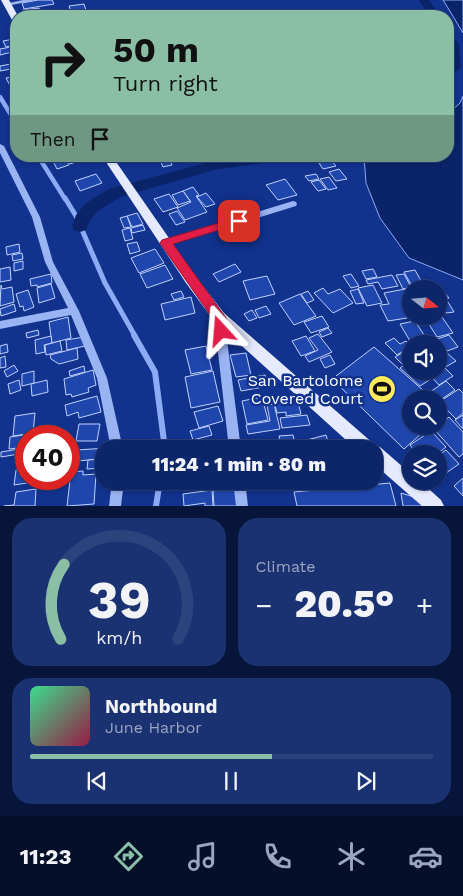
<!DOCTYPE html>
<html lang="en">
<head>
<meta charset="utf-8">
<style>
	:root { --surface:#0d266a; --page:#1b3272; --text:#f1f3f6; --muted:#9aa5c1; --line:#2d437e; --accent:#8abfa5 }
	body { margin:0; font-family:"Work Sans",sans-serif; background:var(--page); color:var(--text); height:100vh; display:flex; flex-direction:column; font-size:19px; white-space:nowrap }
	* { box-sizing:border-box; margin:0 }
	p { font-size:16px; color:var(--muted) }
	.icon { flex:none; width:28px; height:28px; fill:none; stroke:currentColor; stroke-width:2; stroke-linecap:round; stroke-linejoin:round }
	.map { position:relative; height:506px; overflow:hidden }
	.side { display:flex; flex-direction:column; gap:12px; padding:12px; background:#07153a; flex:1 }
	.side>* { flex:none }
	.guide { position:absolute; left:10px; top:10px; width:444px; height:152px; border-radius:20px; box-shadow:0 1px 4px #0004,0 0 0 1px var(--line); background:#8abfa5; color:#111; overflow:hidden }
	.needle { width:32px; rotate:107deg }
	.controls { position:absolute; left:402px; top:280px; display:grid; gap:10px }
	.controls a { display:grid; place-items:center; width:45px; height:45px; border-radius:50%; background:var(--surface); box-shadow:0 1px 4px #0004,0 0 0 1px var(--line); font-size:25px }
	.speed { position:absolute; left:15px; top:425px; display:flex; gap:10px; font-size:25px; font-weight:700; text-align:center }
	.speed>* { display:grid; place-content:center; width:65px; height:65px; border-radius:50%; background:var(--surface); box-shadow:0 1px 4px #0004,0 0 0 1px var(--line); line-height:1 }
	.speed .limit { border:8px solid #d22; background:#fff; color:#111 }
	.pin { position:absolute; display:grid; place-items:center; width:42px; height:42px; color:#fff; margin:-21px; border-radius:10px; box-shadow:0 2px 8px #0006 }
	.me { position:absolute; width:55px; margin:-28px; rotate:341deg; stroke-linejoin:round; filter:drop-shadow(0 0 4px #0008) }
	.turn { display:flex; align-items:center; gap:18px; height:105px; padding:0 20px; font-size:22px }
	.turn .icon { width:65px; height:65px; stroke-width:2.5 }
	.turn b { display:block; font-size:35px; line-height:42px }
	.then { display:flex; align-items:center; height:48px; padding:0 20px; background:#0003; gap:10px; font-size:19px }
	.big { font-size:38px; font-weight:800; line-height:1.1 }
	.side .widget { flex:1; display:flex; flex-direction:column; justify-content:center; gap:8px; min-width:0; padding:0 18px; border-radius:20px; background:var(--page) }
	.side .dial { align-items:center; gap:0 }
	.dial svg { height:130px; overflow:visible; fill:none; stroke:var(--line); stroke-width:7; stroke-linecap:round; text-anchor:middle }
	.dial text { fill:var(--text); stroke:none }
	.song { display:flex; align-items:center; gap:15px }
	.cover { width:60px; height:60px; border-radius:8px; background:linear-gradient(135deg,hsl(150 70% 55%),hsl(340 70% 35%)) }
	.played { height:5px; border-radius:2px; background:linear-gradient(90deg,var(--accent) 60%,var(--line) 60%) }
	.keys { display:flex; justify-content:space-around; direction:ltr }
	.heat { display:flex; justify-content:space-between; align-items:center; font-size:28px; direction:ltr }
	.side .tiles { flex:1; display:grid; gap:12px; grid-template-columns:1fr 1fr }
	.widget:last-child { grid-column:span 2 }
	.trip { position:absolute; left:95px; top:440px; width:288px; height:50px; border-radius:20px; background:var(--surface); box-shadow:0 1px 4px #0004,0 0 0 1px var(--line); font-weight:800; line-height:50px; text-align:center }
	.tabs { display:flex; height:80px; justify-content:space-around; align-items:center; background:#050f2a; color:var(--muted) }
	.tabs .icon { width:35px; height:35px }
	.tabs .on { color:var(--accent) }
	.tabs b { font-size:22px; color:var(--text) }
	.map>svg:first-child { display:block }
</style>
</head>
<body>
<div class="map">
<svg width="463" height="506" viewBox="0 0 463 506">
	<rect width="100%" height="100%" fill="#11328d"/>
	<!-- water -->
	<g fill="#0a2369" stroke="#8cabf5">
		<polygon points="443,0 463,0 463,33 445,3"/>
		<polygon points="463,96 463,280 409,258 380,218 366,183 364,157 448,156 448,114 460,103"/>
	</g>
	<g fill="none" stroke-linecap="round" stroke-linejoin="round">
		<!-- stream-far2 -->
		<g stroke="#8cabf5" stroke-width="4.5">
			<polyline points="0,97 16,123"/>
			<polyline points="38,156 65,199"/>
		</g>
		<!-- stream-far1 -->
		<polyline stroke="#8cabf5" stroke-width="5" points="65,198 76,216 105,283 135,336"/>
		<!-- stream -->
		<g stroke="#8cabf5" stroke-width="6">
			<polyline points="134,335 155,372 165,449"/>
			<polyline points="156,506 160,481"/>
		</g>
		<!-- canal -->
		<g fill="#0a2369" fill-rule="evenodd">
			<polygon points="419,0 429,0 440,16 430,16"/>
			<polygon points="448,33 452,34 459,45 461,67 452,76 448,77"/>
			<polygon points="249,156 290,156 288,159 283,160 214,170 120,197 98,211 90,220 86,230 80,232 74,230 72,226 76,215 86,203 109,189 212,161"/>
		</g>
	</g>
	<!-- building -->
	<g fill="#1f46ad" stroke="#c1d2fd">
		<polygon points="38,0 52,0 54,4 24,9 22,3"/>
		<polygon points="84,4 86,10 71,12 69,6"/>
		<polygon points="39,8 40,13 24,15 23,10"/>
		<polygon points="96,10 102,16 79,16 78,15"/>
		<polygon points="50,12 57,12 59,16 29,16"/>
		<polygon points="14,39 16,45 6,47 3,41"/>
		<polygon points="16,46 16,51 0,55 0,49"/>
		<polygon points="16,63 16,68 0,71 0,66"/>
		<polygon points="16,76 16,97 6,78"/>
		<polygon points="64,156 69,165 57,169 52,159"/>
		<polygon points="66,156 84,156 85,159 70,164"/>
		<polygon points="169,158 172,165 163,167 160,160"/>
		<polygon points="331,160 336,166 323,169 319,163"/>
		<polygon points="339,169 347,179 336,181 329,172"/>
		<polygon points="96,174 102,183 80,191 75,181"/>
		<polygon points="316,174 319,179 309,181 305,176"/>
		<polygon points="329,177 337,188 328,190 320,179"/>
		<polygon points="285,179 297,195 278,200 266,185"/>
		<polygon points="319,180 326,189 318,191 311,182"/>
		<polygon points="193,187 199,195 196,196 207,212 185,220 177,208 191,202 183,191"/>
		<polygon points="183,191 190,201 178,205 172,195"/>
		<polygon points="206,193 215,204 206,207 197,197"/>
		<polygon points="169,194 178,207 163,212 154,199"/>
		<polygon points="177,211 185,222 176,225 169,214"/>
		<polygon points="137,213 143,224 132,227 127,216"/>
		<polygon points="127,216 131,227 124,228 120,218"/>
		<polygon points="143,225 145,230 132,233 131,228"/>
		<polygon points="130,228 133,239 125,241 122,230"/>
		<polygon points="137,242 140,251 130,254 127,244"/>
		<polygon points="19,244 20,252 7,255 6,247"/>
		<polygon points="155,249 164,263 139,273 131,258"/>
		<polygon points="22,253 23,259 13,261 12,255"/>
		<polygon points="23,261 23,269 14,271 14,263"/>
		<polygon points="235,264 241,272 219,282 213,274"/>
		<polygon points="165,265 173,279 147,288 140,274"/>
		<polygon points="10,267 11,280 0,282 0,269"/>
		<polygon points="373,269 377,277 366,279 362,271"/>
		<polygon points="415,270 424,286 413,288 404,272"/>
		<polygon points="51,274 52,283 37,287 37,285 31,286 30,279"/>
		<polygon points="351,274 359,286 351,288 343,276"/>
		<polygon points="404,274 411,287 403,289 396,275"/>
		<polygon points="392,275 398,286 382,289 378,282 368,284 366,280"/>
		<polygon points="267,276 275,294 250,300 243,281"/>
		<polygon points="51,284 55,298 39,303 37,288"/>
		<polygon points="1,285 2,289 12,287 14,302 0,306"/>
		<polygon points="373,285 382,303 367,306 358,288"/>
		<polygon points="323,288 328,294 340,289 353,303 333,313 314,293"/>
		<polygon points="358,289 364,303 356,304 350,291"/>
		<polygon points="405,289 411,301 411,307 403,309 407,318 388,321 380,305 389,304 384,293"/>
		<polygon points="28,290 34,307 24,311 23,306 20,307 16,294"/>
		<polygon points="181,291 184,297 174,300 171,294"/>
		<polygon points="308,291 314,300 307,303 301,294"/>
		<polygon points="444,292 449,298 440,301 439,293"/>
		<polygon points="300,294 316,316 294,325 279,303"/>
		<polygon points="191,297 195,313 165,320 161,304"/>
		<polygon points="448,302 454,312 446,313 440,303"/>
		<polygon points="14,304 16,311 1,316 0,309"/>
		<polygon points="266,306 271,314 259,318 255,310"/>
		<polygon points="252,310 257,318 249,321 244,314"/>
		<polygon points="322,316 329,327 311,333 304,322"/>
		<polygon points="68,317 71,338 52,343 49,322"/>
		<polygon points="442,317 453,333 437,337 427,321"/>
		<polygon points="415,321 426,338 410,341 400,324"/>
		<polygon points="328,328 332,333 322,337 319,332"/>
		<polygon points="38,330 39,335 27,338 26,333"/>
		<polygon points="318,334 332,352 309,362 305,356 318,350 309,338"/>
		<polygon points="449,335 458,347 447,351 437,339"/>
		<polygon points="51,336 52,343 44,345 45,352 36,354 35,340"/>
		<polygon points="306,336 315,351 301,356 292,341"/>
		<polygon points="84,337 85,346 67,350 66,340"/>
		<polygon points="394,338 400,344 406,341 411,346 397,355 385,343"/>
		<polygon points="436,339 446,351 439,354 439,344 426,342"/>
		<polygon points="60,341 62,351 46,355 45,345"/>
		<polygon points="7,344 8,352 0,354 0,346"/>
		<polygon points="206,346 212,370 191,374 185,350"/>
		<polygon points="374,347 433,399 411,399 411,426 430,426 404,449 332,379"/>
		<polygon points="77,348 78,359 59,364 51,359 50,355"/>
		<polygon points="411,348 411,361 403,365 395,357"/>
		<polygon points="446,352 456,361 442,369 439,365 439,357"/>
		<polygon points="246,353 251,375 236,377 230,355"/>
		<polygon points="330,355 335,364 325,368 320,359"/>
		<polygon points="5,356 6,367 0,368 0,358"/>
		<polygon points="408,362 411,366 411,371 423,371 431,379 420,386 400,368"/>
		<polygon points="14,365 18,371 7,377 4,371"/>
		<polygon points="84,366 85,372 70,376 69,371"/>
		<polygon points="439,368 442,371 445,368 453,376 439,385 426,371 439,371"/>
		<polygon points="93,370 96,385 88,388 89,392 72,397 71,394 66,395 64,379"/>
		<polygon points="34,371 34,383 22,386 22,374"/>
		<polygon points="213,371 220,402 191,408 185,377"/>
		<polygon points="265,375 269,386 241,391 238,380"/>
		<polygon points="19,380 21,390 10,394 8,384"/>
		<polygon points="47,380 48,392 32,396 31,384"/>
		<polygon points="446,381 455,390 439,401 439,399 430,392"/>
		<polygon points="459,389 463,393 463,413 456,419 439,402"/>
		<polygon points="97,396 101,412 79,418 78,412 67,416 65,405"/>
		<polygon points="262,397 268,420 247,424 242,401"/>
		<polygon points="297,398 301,414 286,416 286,412 277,413 274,401"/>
		<polygon points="274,404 280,429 248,434 246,425 270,421 267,405"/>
		<polygon points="439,404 447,411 439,418"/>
		<polygon points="218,406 223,421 199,428 194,412"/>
		<polygon points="35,413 33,433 13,436 15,416"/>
		<polygon points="307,415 310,425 282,428 280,418"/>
		<polygon points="463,415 463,429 455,420"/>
		<polygon points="449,417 463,432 463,454 459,457 433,428 439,426"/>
		<polygon points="79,424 100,424 97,441 76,441"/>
		<polygon points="209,426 212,435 193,440 190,431"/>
		<polygon points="431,431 446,447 437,454 417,454 410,445"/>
		<polygon points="37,433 37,436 26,436 26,447 9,449 10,437"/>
		<polygon points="293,435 296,448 282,449 279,436"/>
		<polygon points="326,435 329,445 313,449 302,449 299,442"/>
		<polygon points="277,440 279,449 255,449 254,444"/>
		<polygon points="230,442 231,449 209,449 209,444"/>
		<polygon points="108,448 104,449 104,459 75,461 76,450"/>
		<polygon points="19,449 19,454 1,457 1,452"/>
		<polygon points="446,450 459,464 439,478 439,455"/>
		<polygon points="104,459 104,468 87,469 88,460"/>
		<polygon points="26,468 26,479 41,479 40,481 14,485 16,470"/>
		<polygon points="83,471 83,475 96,474 94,504 67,506 71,472"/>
		<polygon points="463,478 463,496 454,486"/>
		<rect x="205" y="481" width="8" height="8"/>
		<polygon points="214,481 233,481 234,486 215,488"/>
		<polygon points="262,481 302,481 263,488"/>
		<polygon points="390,483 396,506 297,506 294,492"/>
		<polygon points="238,487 241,506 214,506 213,491"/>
		<polygon points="36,489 35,506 4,506 14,505 16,492"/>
		<polygon points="212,490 213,506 205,506 205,503 184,506 183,494"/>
		<polygon points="401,493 414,497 423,506 403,506"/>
	</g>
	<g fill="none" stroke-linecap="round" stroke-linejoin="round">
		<!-- minor -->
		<g fill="#9ab3f2" fill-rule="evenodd">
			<polygon points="23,0 36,0 7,6 4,4"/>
			<polygon points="0,144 4,146 40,217 53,262 79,311 107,378 123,449 111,449 97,378 71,315 0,329 0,321 68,308 45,262 32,217 0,153"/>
			<polygon points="293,201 296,202 297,204 296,206 166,246 162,243 163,241"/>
			<polygon points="219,313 222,314 224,317 241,449 229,449 214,317 216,314"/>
			<polygon points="112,481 124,481 121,506 109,506"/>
			<polygon points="233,481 245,481 248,506 236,506"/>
		</g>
		<!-- major -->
		<g fill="#e5eaff" fill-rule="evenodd">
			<polygon points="1,0 9,0 18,16 16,22 12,20"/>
			<polygon points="102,156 112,156 196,277 224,313 375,445 380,447 411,474 411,481 420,481 441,500 444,506 422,506 374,464 374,449 356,449 214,321 186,283"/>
		</g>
	</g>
	<!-- route -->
	<polygon fill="#e11d48" stroke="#92132f" points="239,217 242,218 244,221 242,223 173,244 226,318 227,331 225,335 221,336 216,335 213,319 160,243 162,240"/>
	<!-- icons -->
	<defs>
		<g id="stadium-disc" transform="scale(1.4375)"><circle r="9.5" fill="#ffec5b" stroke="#11328d"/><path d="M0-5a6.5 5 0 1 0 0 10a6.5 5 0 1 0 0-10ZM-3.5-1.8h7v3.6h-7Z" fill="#111"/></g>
	</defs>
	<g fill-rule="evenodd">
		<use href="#stadium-disc" x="382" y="389"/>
	</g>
	<g text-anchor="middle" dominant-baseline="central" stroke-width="5" stroke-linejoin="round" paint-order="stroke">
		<!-- near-poi labels -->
		<g font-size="16" fill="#fff" stroke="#11328d" text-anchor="end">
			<text x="363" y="380">San Bartolome<tspan x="363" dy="18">Covered Court</tspan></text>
		</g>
	</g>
</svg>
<div class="controls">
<a><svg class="needle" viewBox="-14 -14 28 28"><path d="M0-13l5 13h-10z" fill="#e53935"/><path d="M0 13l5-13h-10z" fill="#9aa5c1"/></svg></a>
<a><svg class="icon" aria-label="sound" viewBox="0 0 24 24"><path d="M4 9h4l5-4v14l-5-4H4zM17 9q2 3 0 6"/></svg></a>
<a><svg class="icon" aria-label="search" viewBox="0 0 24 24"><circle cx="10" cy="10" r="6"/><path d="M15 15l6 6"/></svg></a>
<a><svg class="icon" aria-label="layers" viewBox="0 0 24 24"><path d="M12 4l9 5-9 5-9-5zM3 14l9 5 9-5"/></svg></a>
</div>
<div class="speed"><div class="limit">40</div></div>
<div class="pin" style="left:239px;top:221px;background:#d93025"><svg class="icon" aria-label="arrive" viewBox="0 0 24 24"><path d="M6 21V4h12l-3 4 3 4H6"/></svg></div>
<svg class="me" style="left:221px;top:331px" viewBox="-20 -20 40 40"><path d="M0-17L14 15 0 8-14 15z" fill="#e11d48" stroke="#fff" stroke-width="4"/></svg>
<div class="trip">11:24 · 1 min · 80 m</div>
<div class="guide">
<div class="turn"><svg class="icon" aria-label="right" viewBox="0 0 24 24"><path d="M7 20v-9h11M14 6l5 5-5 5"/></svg><div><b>50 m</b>Turn right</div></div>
<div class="then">Then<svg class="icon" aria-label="arrive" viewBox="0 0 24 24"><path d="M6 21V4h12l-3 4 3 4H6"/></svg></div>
</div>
</div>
<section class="side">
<div class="tiles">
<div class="widget dial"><svg viewBox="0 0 100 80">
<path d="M14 69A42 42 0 1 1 86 69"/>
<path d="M14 69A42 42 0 0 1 16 23" stroke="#8abfa5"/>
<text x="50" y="56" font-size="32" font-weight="700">39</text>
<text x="50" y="72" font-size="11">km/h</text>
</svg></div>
<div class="widget"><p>Climate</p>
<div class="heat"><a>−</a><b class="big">20.5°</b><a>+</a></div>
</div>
<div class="widget">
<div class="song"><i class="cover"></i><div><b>Northbound</b><p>June Harbor</p></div></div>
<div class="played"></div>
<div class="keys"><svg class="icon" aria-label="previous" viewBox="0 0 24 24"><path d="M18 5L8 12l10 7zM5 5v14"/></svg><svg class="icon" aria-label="pause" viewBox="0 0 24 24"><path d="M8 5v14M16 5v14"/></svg><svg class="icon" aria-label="next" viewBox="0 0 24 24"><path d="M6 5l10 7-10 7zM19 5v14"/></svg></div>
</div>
</div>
</section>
<nav class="tabs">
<b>11:23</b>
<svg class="icon on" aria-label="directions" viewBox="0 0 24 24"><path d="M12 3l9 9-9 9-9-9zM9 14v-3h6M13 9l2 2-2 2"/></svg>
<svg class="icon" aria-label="music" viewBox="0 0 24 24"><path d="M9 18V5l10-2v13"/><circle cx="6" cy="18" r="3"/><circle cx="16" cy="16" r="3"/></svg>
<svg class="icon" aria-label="phone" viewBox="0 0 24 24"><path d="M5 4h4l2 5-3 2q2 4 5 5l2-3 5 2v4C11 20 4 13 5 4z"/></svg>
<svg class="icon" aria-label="climate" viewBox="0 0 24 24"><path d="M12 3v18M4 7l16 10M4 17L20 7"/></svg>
<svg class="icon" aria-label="car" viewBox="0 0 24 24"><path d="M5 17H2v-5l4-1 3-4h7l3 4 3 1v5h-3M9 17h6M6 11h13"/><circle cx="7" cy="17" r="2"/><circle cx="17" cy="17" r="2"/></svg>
</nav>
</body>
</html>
